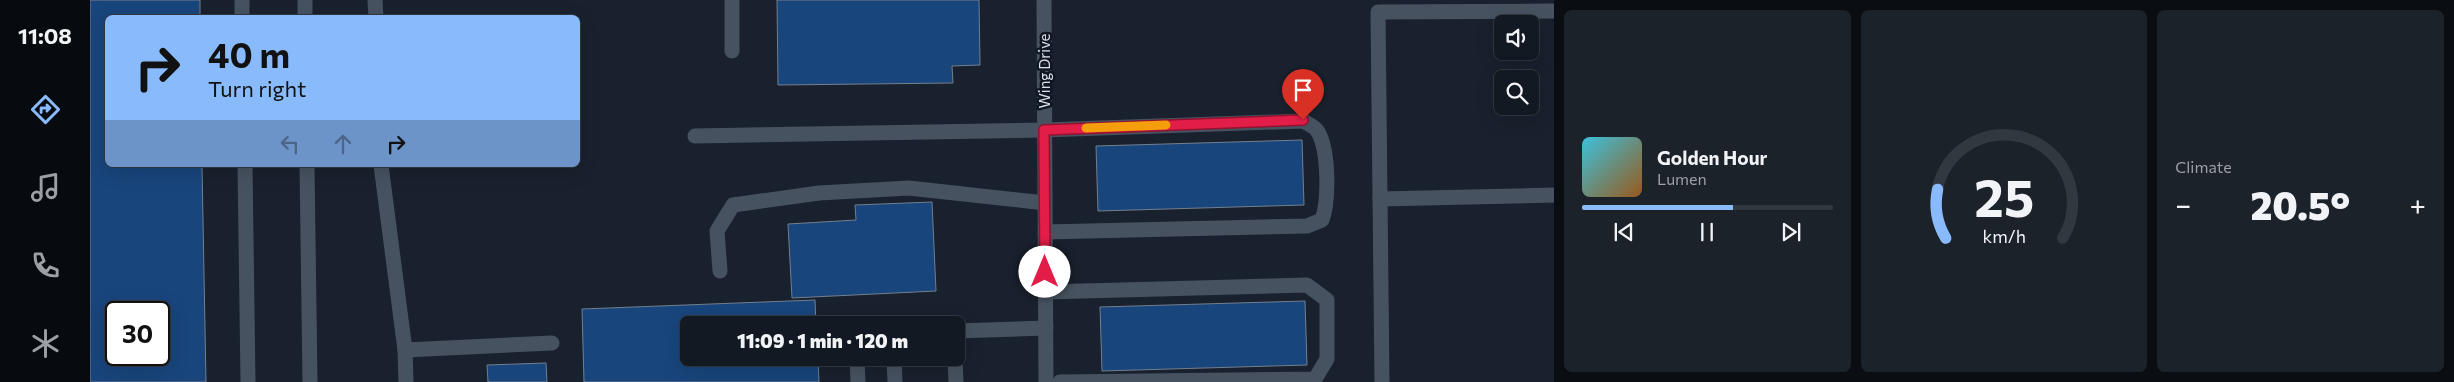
<!DOCTYPE html>
<html lang="en">
<head>
<meta charset="utf-8">
<style>
	:root { --surface:#121922; --page:#1b222a; --text:#f1f3f6; --muted:#9ca0a5; --line:#313840; --accent:#89bafc }
	body { margin:0; font-family:Commissioner,sans-serif; background:var(--page); color:var(--text); height:100vh; display:flex; flex-direction:column; font-size:19px; white-space:nowrap }
	* { box-sizing:border-box; margin:0 }
	p { font-size:16px; color:var(--muted) }
	.icon { flex:none; width:28px; height:28px; fill:none; stroke:currentColor; stroke-width:2; stroke-linecap:round; stroke-linejoin:round }
	.map { position:relative; flex:1; overflow:hidden }
	.details { display:flex; flex-direction:column; gap:10px; padding:10px; background:#0a0e13; width:900px }
	.details>* { flex:none }
	.guide { position:absolute; left:15px; top:15px; width:475px; height:152px; border-radius:8px; box-shadow:0 5px 20px #0002,0 0 0 1px var(--line); background:#89bafc; color:#111; overflow:hidden }
	.tools { position:absolute; left:1404px; top:15px; display:grid; gap:10px }
	.tools a { display:grid; place-items:center; width:45px; height:45px; border-radius:8px; background:var(--surface); box-shadow:0 5px 20px #0002,0 0 0 1px var(--line); font-size:25px }
	.speed { position:absolute; left:15px; top:301px; display:flex; gap:10px; font-size:25px; font-weight:700; text-align:center }
	.speed>* { display:grid; place-content:center; width:65px; height:65px; border-radius:50%; background:var(--surface); box-shadow:0 5px 20px #0002,0 0 0 1px var(--line); line-height:1 }
	.speed .limit { border:2px solid #111; border-radius:8px; background:#fff; color:#111 }
	.pin { position:absolute; display:grid; place-items:center; width:42px; height:42px; color:#fff; margin:-51px -21px; border-radius:50% 50% 50% 0; rotate:-45deg; box-shadow:0 0 5px #0007 }
	.pin .icon { rotate:45deg }
	.me { position:absolute; width:55px; margin:-28px; rotate:0deg; stroke-linejoin:round; filter:drop-shadow(0 0 4px #0008) }
	.turn { display:flex; align-items:center; gap:18px; height:105px; padding:0 20px; font-size:22px }
	.turn .icon { width:65px; height:65px; stroke-width:2.5 }
	.turn b { display:block; font-size:35px; line-height:42px }
	.lanes { display:flex; align-items:center; height:48px; padding:0 20px; background:#0003; justify-content:center; gap:25px; direction:ltr }
	.lanes .off { opacity:.35 }
	.big { font-size:38px; font-weight:800; line-height:1.1 }
	.details .card { flex:1; display:flex; flex-direction:column; justify-content:center; gap:8px; min-width:0; padding:0 18px; border-radius:8px; background:var(--page) }
	.details .dial { align-items:center; gap:0 }
	.dial svg { height:130px; overflow:visible; fill:none; stroke:var(--line); stroke-width:7; stroke-linecap:round; text-anchor:middle }
	.dial text { fill:var(--text); stroke:none }
	.song { display:flex; align-items:center; gap:15px }
	.cover { width:60px; height:60px; border-radius:8px; background:linear-gradient(135deg,hsl(190 70% 55%),hsl(30 70% 35%)) }
	.played { height:5px; border-radius:2px; background:linear-gradient(90deg,var(--accent) 60%,var(--line) 60%) }
	.keys { display:flex; justify-content:space-around; direction:ltr }
	.heat { display:flex; justify-content:space-between; align-items:center; font-size:28px; direction:ltr }
	.details .tiles { flex:1; display:grid; gap:10px; grid-template-columns:repeat(3,1fr) }
	.trip { position:absolute; left:590px; top:316px; width:285px; height:50px; border-radius:8px; background:var(--surface); box-shadow:0 5px 20px #0002,0 0 0 1px var(--line); font-weight:800; line-height:50px; text-align:center }
	main { display:flex; flex:1; min-height:0 }
	.dock { display:flex; flex-direction:column; width:90px; justify-content:space-around; align-items:center; background:#070a0e; color:var(--muted) }
	.dock .icon { width:35px; height:35px }
	.dock .on { color:var(--accent) }
	.dock b { font-size:22px; color:var(--text) }
	.map>svg:first-child { display:block }
</style>
</head>
<body>
<main>
<nav class="dock">
<b>11:08</b>
<svg class="icon on" aria-label="directions" viewBox="0 0 24 24"><path d="M12 3l9 9-9 9-9-9zM9 14v-3h6M13 9l2 2-2 2"/></svg>
<svg class="icon" aria-label="music" viewBox="0 0 24 24"><path d="M9 18V5l10-2v13"/><circle cx="6" cy="18" r="3"/><circle cx="16" cy="16" r="3"/></svg>
<svg class="icon" aria-label="phone" viewBox="0 0 24 24"><path d="M5 4h4l2 5-3 2q2 4 5 5l2-3 5 2v4C11 20 4 13 5 4z"/></svg>
<svg class="icon" aria-label="climate" viewBox="0 0 24 24"><path d="M12 3v18M4 7l16 10M4 17L20 7"/></svg>
</nav>
<div class="map">
<svg width="1464" height="382" viewBox="0 0 1464 382">
	<rect width="100%" height="100%" fill="#18212d"/>
	<!-- building -->
	<g fill="#18457c" stroke="#747f8e" fill-rule="evenodd">
		<path d="M0 0H110V18H18V165H112L116 382H0ZM26 312H69V355H26Z"/>
		<polygon points="687,0 889,0 890,65 862,66 863,83 688,85"/>
		<polygon points="1212,140 1214,205 1008,211 1006,146"/>
		<polygon points="842,202 846,291 702,298 698,224 766,220 765,205"/>
		<polygon points="725,300 726,325 599,325 599,358 728,358 729,382 494,382 492,309"/>
		<polygon points="1215,301 1217,365 1012,371 1010,307"/>
		<polygon points="456,363 457,382 398,382 397,365"/>
	</g>
	<g fill="none" stroke-linecap="round" stroke-linejoin="round">
		<!-- minor -->
		<g stroke="#475260" stroke-width="15">
			<polyline points="152,0 152,18"/>
			<polyline points="215,0 215,18"/>
			<polyline points="285,0 286,18"/>
			<polyline points="642,0 642,51"/>
			<polyline points="954,0 956,382"/>
			<path d="M605 136 954 130 1213 121C1218 124 1226 127 1228 132 1239 151 1239 201 1232 220L1217 226 955 232"/>
			<polyline points="155,165 158,382"/>
			<polyline points="217,165 220,382"/>
			<polyline points="291,165 315,350 316,382"/>
			<polyline points="1290,199 1464,195"/>
			<polyline points="630,271 627,231 643,205 729,193 819,188 955,203"/>
			<polyline points="955,292 1217,285 1237,300 1237,359 1225,379 970,382"/>
			<polyline points="866,331 956,328"/>
			<polyline points="315,350 462,343"/>
			<polyline points="767,358 768,382"/>
			<polyline points="804,358 805,382"/>
			<polyline points="865,358 866,382"/>
			<polyline points="1292,382 1288,12 1464,11"/>
		</g>
	</g>
	<g fill="none" stroke-linecap="round" stroke-linejoin="round">
		<!-- route casing -->
		<g stroke="#92132f" stroke-width="12">
			<polyline id="route" points="955,272 954,130 1213,120"/>
		</g>
		<!-- route -->
		<use href="#route" stroke="#e11d48" stroke-width="9"/>
		<!-- slow -->
		<polyline stroke="#f59e0b" stroke-width="9" points="996,128 1076,125"/>
	</g>
	<g text-anchor="middle" dominant-baseline="central" stroke-width="5" stroke-linejoin="round" paint-order="stroke">
		<!-- street labels -->
		<g font-size="15" fill="#d9e0e8" stroke="#0f1723">
			<text transform="translate(954 71) rotate(-90)">Wing Drive</text>
		</g>
	</g>
</svg>
<div class="tools">
<a><svg class="icon" aria-label="sound" viewBox="0 0 24 24"><path d="M4 9h4l5-4v14l-5-4H4zM17 9q2 3 0 6"/></svg></a>
<a><svg class="icon" aria-label="search" viewBox="0 0 24 24"><circle cx="10" cy="10" r="6"/><path d="M15 15l6 6"/></svg></a>
</div>
<div class="speed"><div class="limit">30</div></div>
<div class="pin" style="left:1213px;top:120px;background:#d93025"><svg class="icon" aria-label="arrive" viewBox="0 0 24 24"><path d="M6 21V4h12l-3 4 3 4H6"/></svg></div>
<svg class="me" style="left:955px;top:272px" viewBox="-20 -20 40 40"><circle r="19" fill="#fff"/><path d="M0-13L10 11 0 6-10 11z" fill="#e11d48"/></svg>
<div class="trip">11:09 · 1 min · 120 m</div>
<div class="guide">
<div class="turn"><svg class="icon" aria-label="right" viewBox="0 0 24 24"><path d="M7 20v-9h11M14 6l5 5-5 5"/></svg><div><b>40 m</b>Turn right</div></div>
<div class="lanes"><svg class="icon off" aria-label="left" viewBox="0 0 24 24"><path d="M17 20v-9H6M10 6l-5 5 5 5"/></svg><svg class="icon off" aria-label="ahead" viewBox="0 0 24 24"><path d="M12 20V5M6 11l6-6 6 6"/></svg><svg class="icon" aria-label="right" viewBox="0 0 24 24"><path d="M7 20v-9h11M14 6l5 5-5 5"/></svg></div>
</div>
</div>
<section class="details">
<div class="tiles">
<div class="card">
<div class="song"><i class="cover"></i><div><b>Golden Hour</b><p>Lumen</p></div></div>
<div class="played"></div>
<div class="keys"><svg class="icon" aria-label="previous" viewBox="0 0 24 24"><path d="M18 5L8 12l10 7zM5 5v14"/></svg><svg class="icon" aria-label="pause" viewBox="0 0 24 24"><path d="M8 5v14M16 5v14"/></svg><svg class="icon" aria-label="next" viewBox="0 0 24 24"><path d="M6 5l10 7-10 7zM19 5v14"/></svg></div>
</div>
<div class="card dial"><svg viewBox="0 0 100 80">
<path d="M14 69A42 42 0 1 1 86 69"/>
<path d="M14 69A42 42 0 0 1 9 39" stroke="#89bafc"/>
<text x="50" y="56" font-size="32" font-weight="700">25</text>
<text x="50" y="72" font-size="11">km/h</text>
</svg></div>
<div class="card"><p>Climate</p>
<div class="heat"><a>−</a><b class="big">20.5°</b><a>+</a></div>
</div>
</div>
</section>
</main>
</body>
</html>
